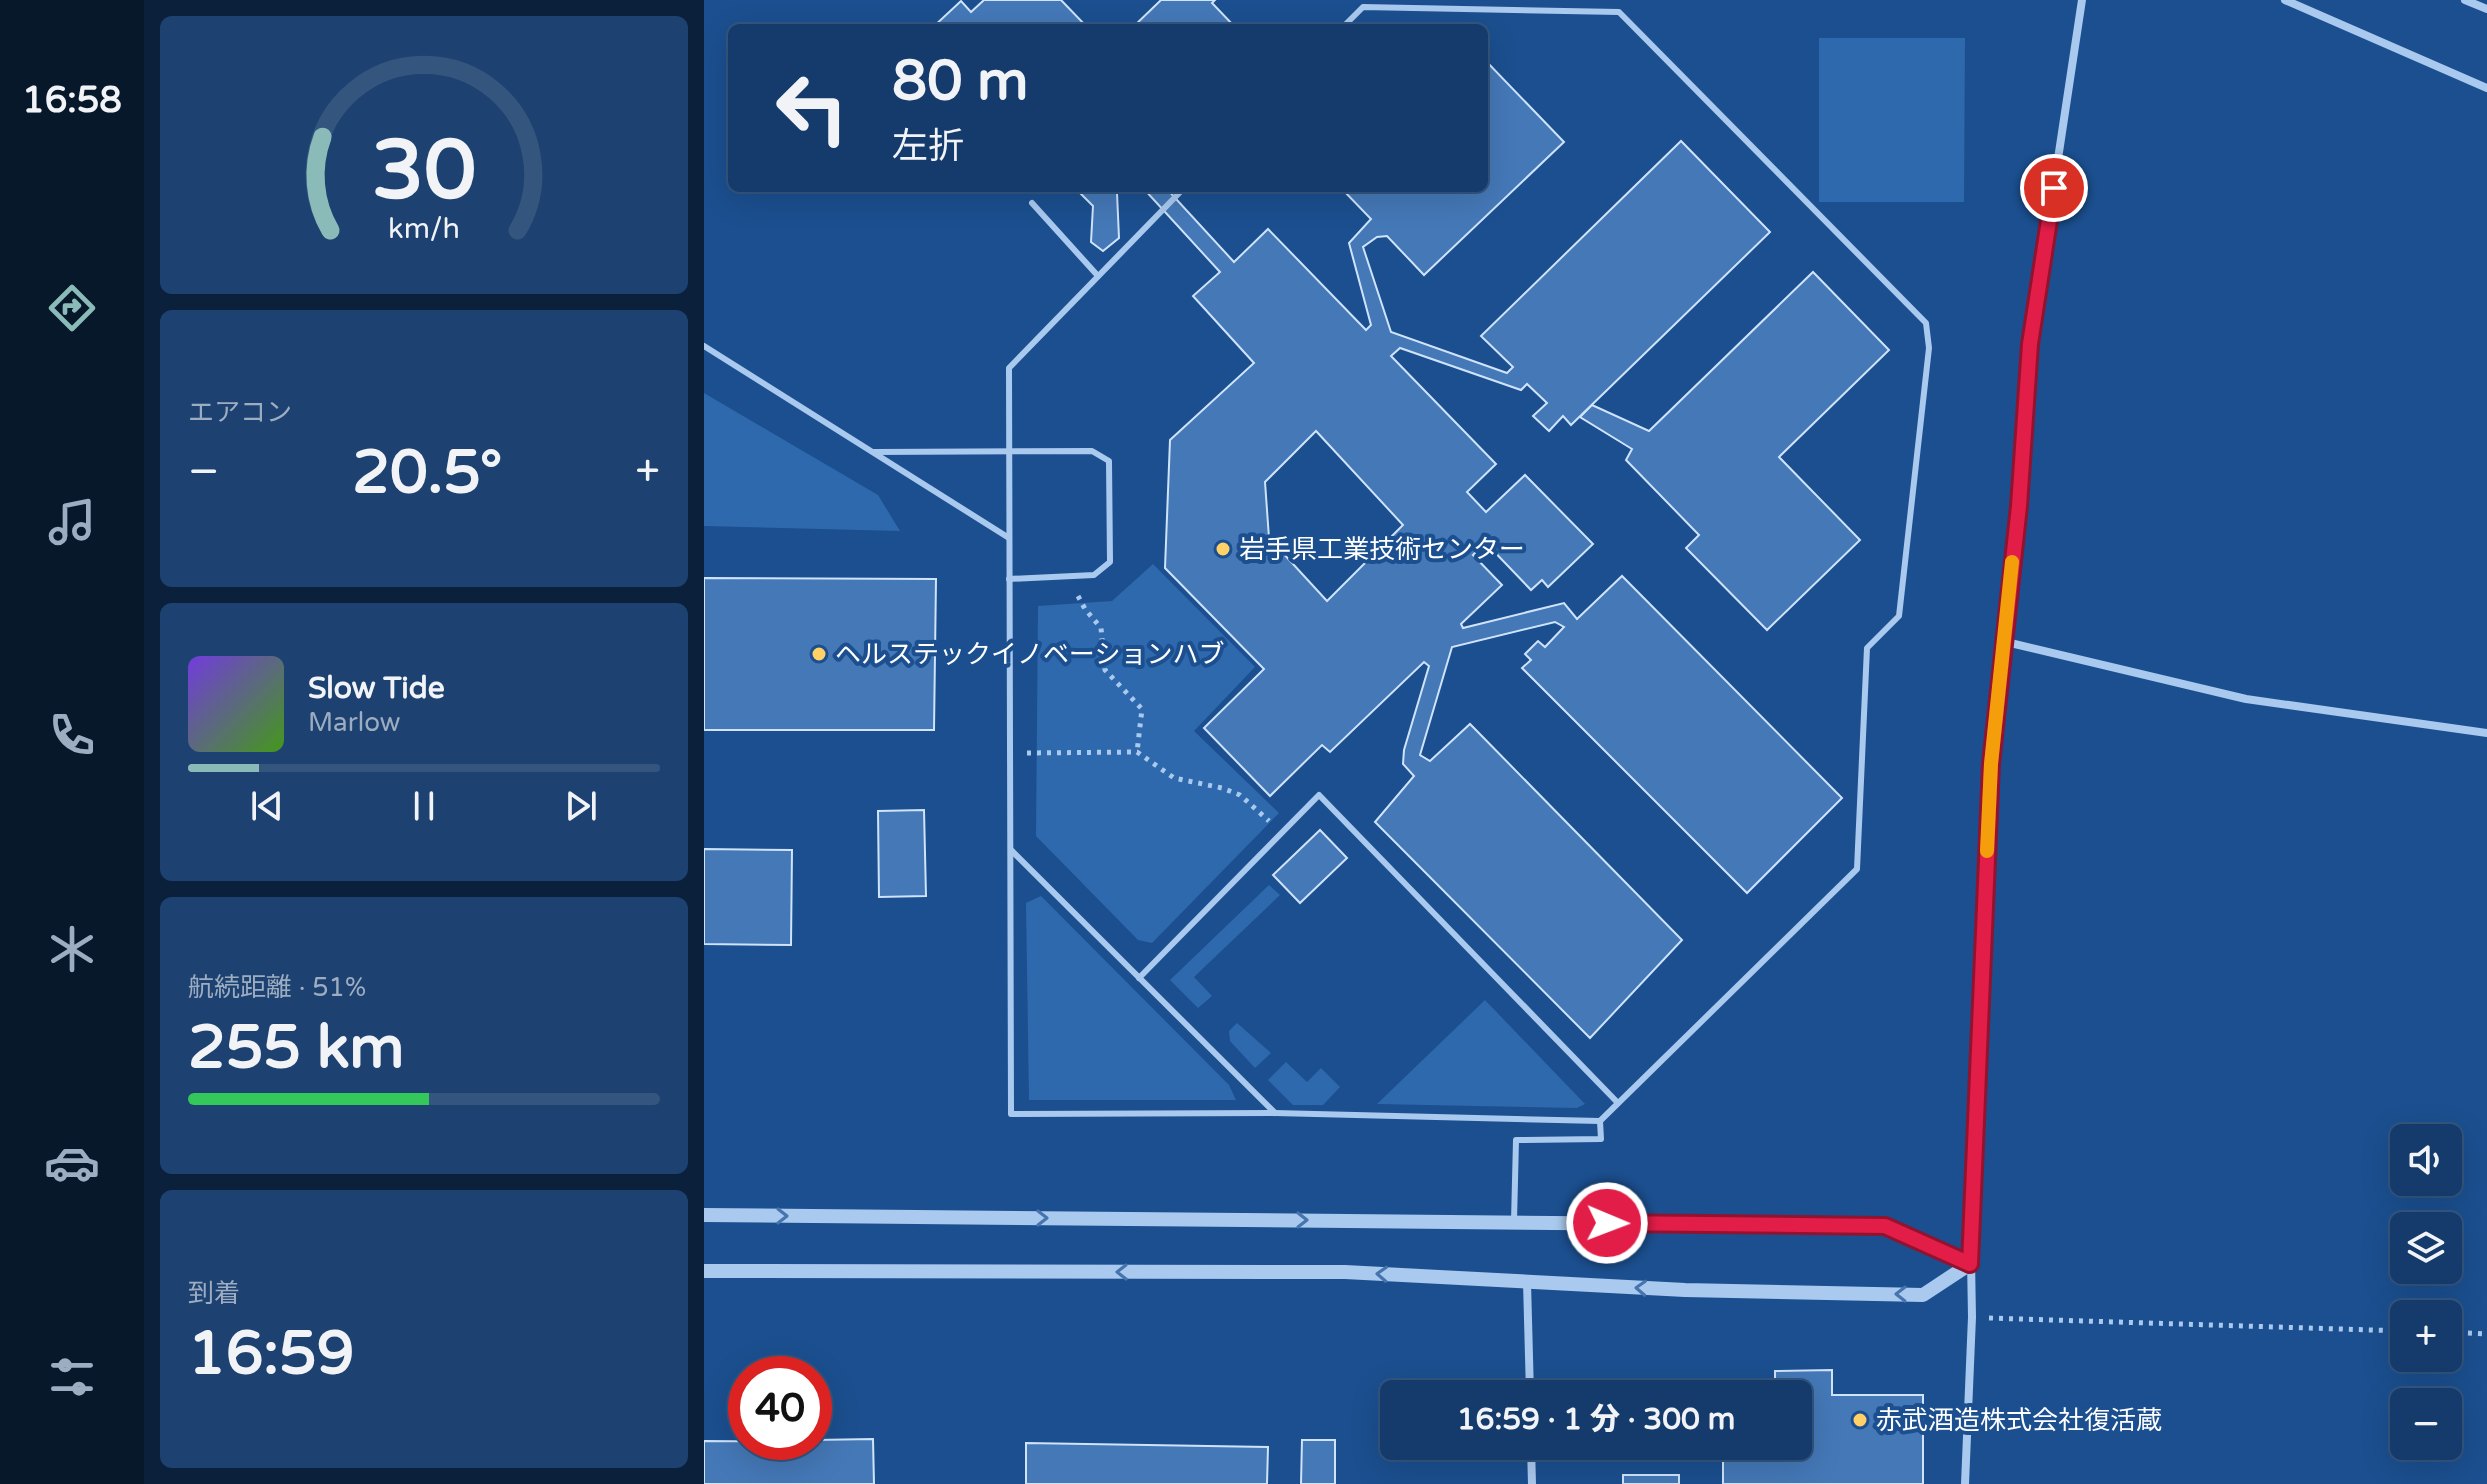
<!DOCTYPE html>
<html lang="ja">
<head>
<meta charset="utf-8">
<style>
	:root { --surface:#143b6b; --page:#1d4271; --text:#f1f3f6; --muted:#9dadc1; --line:#33557e; --accent:#8bbbb9 }
	body { margin:0; font-family:"Varela Round","Noto Sans JP",sans-serif; background:var(--page); color:var(--text); height:100vh; display:flex; flex-direction:column; font-size:30px; white-space:nowrap }
	* { box-sizing:border-box; margin:0 }
	p { font-size:26px; color:var(--muted) }
	.icon { flex:none; width:44px; height:44px; fill:none; stroke:currentColor; stroke-width:2; stroke-linecap:round; stroke-linejoin:round }
	.map { position:relative; flex:1; overflow:hidden }
	.side { display:flex; flex-direction:column; gap:16px; padding:16px; background:#0b203b; width:560px }
	.side>* { flex:none }
	.banner { position:absolute; left:24px; top:24px; width:760px; height:168px; border-radius:12px; box-shadow:0 8px 32px #0002,0 0 0 2px var(--line); background:#143b6b; color:var(--text); overflow:hidden }
	.tools { position:absolute; left:1686px; top:1124px; display:grid; gap:16px }
	.tools a { display:grid; place-items:center; width:72px; height:72px; border-radius:12px; background:var(--surface); box-shadow:0 8px 32px #0002,0 0 0 2px var(--line); font-size:40px }
	.speed { position:absolute; left:24px; top:1356px; display:flex; gap:16px; font-size:40px; font-weight:700; text-align:center }
	.speed>* { display:grid; place-content:center; width:104px; height:104px; border-radius:50%; background:var(--surface); box-shadow:0 8px 32px #0002,0 0 0 2px var(--line); line-height:1 }
	.speed .limit { border:12px solid #d22; background:#fff; color:#111 }
	.pin { position:absolute; display:grid; place-items:center; width:68px; height:68px; color:#fff; margin:-34px; border:4px solid #fff; border-radius:50%; box-shadow:0 2px 8px #0007 }
	.me { position:absolute; width:88px; margin:-44px; rotate:91deg; stroke-linejoin:round; filter:drop-shadow(0 0 6px #0008) }
	.turn { display:flex; align-items:center; gap:28px; height:168px; padding:0 32px; font-size:36px }
	.turn .icon { width:104px; height:104px; stroke-width:2.5 }
	.turn b { display:block; font-size:56px; line-height:68px }
	.big { font-size:60px; font-weight:800; line-height:1.1 }
	.side .widget { flex:1; display:flex; flex-direction:column; justify-content:center; gap:12px; min-width:0; padding:0 28px; border-radius:12px; background:var(--page) }
	.side .dial { align-items:center; gap:0 }
	.dial svg { height:208px; overflow:visible; fill:none; stroke:var(--line); stroke-width:7; stroke-linecap:round; text-anchor:middle }
	.dial text { fill:var(--text); stroke:none }
	.song { display:flex; align-items:center; gap:24px }
	.cover { width:96px; height:96px; border-radius:12px; background:linear-gradient(135deg,hsl(260 70% 55%),hsl(100 70% 35%)) }
	.played { height:8px; border-radius:4px; background:linear-gradient(90deg,var(--accent) 15%,var(--line) 15%) }
	.keys { display:flex; justify-content:space-around; direction:ltr }
	.heat { display:flex; justify-content:space-between; align-items:center; font-size:44px; direction:ltr }
	.charge { height:12px; border-radius:6px; background:linear-gradient(90deg,#34c759 51%,var(--line) 0) }
	.trip { position:absolute; left:676px; top:1380px; width:432px; height:80px; border-radius:12px; background:var(--surface); box-shadow:0 8px 32px #0002,0 0 0 2px var(--line); font-weight:800; line-height:80px; text-align:center }
	main { display:flex; flex:1; min-height:0 }
	.tab-bar { display:flex; flex-direction:column; width:144px; justify-content:space-around; align-items:center; background:#08182b; color:var(--muted) }
	.tab-bar .icon { width:56px; height:56px }
	.tab-bar .selected { color:var(--accent) }
	.tab-bar b { font-size:36px; color:var(--text) }
	.map>svg:first-child { display:block }
</style>
</head>
<body>
<main>
<nav class="tab-bar">
<b>16:58</b>
<svg class="icon selected" aria-label="directions" viewBox="0 0 24 24"><path d="M12 3l9 9-9 9-9-9zM9 14v-3h6M13 9l2 2-2 2"/></svg>
<svg class="icon" aria-label="music" viewBox="0 0 24 24"><path d="M9 18V5l10-2v13"/><circle cx="6" cy="18" r="3"/><circle cx="16" cy="16" r="3"/></svg>
<svg class="icon" aria-label="phone" viewBox="0 0 24 24"><path d="M5 4h4l2 5-3 2q2 4 5 5l2-3 5 2v4C11 20 4 13 5 4z"/></svg>
<svg class="icon" aria-label="climate" viewBox="0 0 24 24"><path d="M12 3v18M4 7l16 10M4 17L20 7"/></svg>
<svg class="icon" aria-label="car" viewBox="0 0 24 24"><path d="M5 17H2v-5l4-1 3-4h7l3 4 3 1v5h-3M9 17h6M6 11h13"/><circle cx="7" cy="17" r="2"/><circle cx="17" cy="17" r="2"/></svg>
<svg class="icon" aria-label="filters" viewBox="0 0 24 24"><path d="M4 7h16M4 17h16"/><circle cx="9" cy="7" r="2"/><circle cx="15" cy="17" r="2"/></svg>
</nav>
<section class="side">
<div class="widget dial"><svg viewBox="0 0 100 80">
<path d="M14 69A42 42 0 1 1 86 69"/>
<path d="M14 69A42 42 0 0 1 11 33" stroke="#8bbbb9"/>
<text x="50" y="56" font-size="32" font-weight="700">30</text>
<text x="50" y="72" font-size="11">km/h</text>
</svg></div>
<div class="widget"><p>エアコン</p>
<div class="heat"><a>−</a><b class="big">20.5°</b><a>+</a></div>
</div>
<div class="widget">
<div class="song"><i class="cover"></i><div><b>Slow Tide</b><p>Marlow</p></div></div>
<div class="played"></div>
<div class="keys"><svg class="icon" aria-label="previous" viewBox="0 0 24 24"><path d="M18 5L8 12l10 7zM5 5v14"/></svg><svg class="icon" aria-label="pause" viewBox="0 0 24 24"><path d="M8 5v14M16 5v14"/></svg><svg class="icon" aria-label="next" viewBox="0 0 24 24"><path d="M6 5l10 7-10 7zM19 5v14"/></svg></div>
</div>
<div class="widget"><p>航続距離 · 51%</p><b class="big">255 km</b><div class="charge"></div></div>
<div class="widget"><p>到着</p><b class="big">16:59</b></div>
</section>
<div class="map">
<svg width="1783" height="1484" viewBox="0 0 1783 1484">
	<rect width="100%" height="100%" fill="#1b4f8f"/>
	<!-- green -->
	<g fill="#2e69ad">
		<polygon points="1115,38 1261,38 1260,202 1115,202"/>
		<polygon points="0,393 174,495 196,531 0,526"/>
		<polygon points="449,564 551,667 490,731 575,813 448,943 434,940 332,836 334,606 408,601"/>
		<polygon points="565,885 576,895 490,977 508,996 494,1008 466,980"/>
		<polygon points="337,896 525,1085 532,1100 325,1100 322,903"/>
		<polygon points="781,1000 881,1104 873,1108 673,1104"/>
		<polygon points="533,1023 567,1053 551,1068 526,1041 525,1031"/>
		<polygon points="582,1062 603,1082 617,1068 636,1087 619,1105 589,1105 564,1080"/>
	</g>
	<!-- building -->
	<g fill="#4478b7" stroke="#cfe3fa" stroke-width="2" fill-rule="evenodd">
		<polygon points="280,0 357,0 384,28 228,28 257,1 267,12"/>
		<polygon points="457,0 511,0 508,3 532,28 428,28"/>
		<path d="M780 59 860 142 720 275 683 236 673 237 659 247 687 332 803 373 809 367 777 336 977 141 1066 232 867 425 859 416 845 431 829 416 843 403 823 384 817 390 696 348 687 356 792 464 763 492 782 512 821 475 889 544 844 587 838 580 827 590 781 542 769 555 798 585 757 624 759 628 860 603 873 619 918 576 1138 798 1043 893 818 668 827 660 821 654 834 641 841 647 860 627 851 622 748 647 716 755 726 761 766 724 978 940 886 1038 671 822 710 776 699 764 700 750 725 666 720 662 626 752 618 745 566 796 500 728 560 669 461 568 466 440 550 363 489 296 516 272 439 188H462L530 262 564 229 662 330 667 325 645 243 667 219 637 188H780ZM612 431 699 525 623 601 565 538 561 482Z"/>
		<polygon points="371,188 420,188 413,193 415,238 399,251 387,242 389,206"/>
		<polygon points="1109,272 1185,350 1075,457 1156,540 1063,630 982,548 995,535 922,460 928,449 876,417 888,405 945,431"/>
		<polygon points="0,578 232,579 230,730 0,730"/>
		<polygon points="220,810 222,896 175,897 174,811"/>
		<polygon points="616,830 643,858 596,903 569,875"/>
		<polygon points="0,849 88,850 87,945 0,944"/>
		<polygon points="1128,1370 1128,1395 1219,1395 1219,1484 1019,1484 1019,1457 995,1458 995,1446 1094,1446 1094,1394 1071,1394 1071,1371"/>
		<polygon points="169,1439 170,1484 0,1484 0,1441 110,1442 110,1440"/>
		<polygon points="598,1440 631,1440 631,1484 597,1484"/>
		<polygon points="322,1443 564,1447 563,1484 322,1484"/>
		<rect x="919" y="1475" width="56" height="9"/>
	</g>
	<g fill="none" stroke-linecap="round" stroke-linejoin="round">
		<!-- path -->
		<g stroke="#a9c9ee" stroke-width="5" stroke-dasharray="4 6" stroke-linecap="butt">
			<polyline points="374,596 381,609 397,628 401,670 438,709 433,752"/>
			<polyline points="323,753 433,752 470,778 518,788 536,795 565,821"/>
			<polyline points="1285,1318 1700,1331"/>
			<polyline points="1744,1332 1783,1334"/>
		</g>
		<!-- service -->
		<g stroke="#a9c9ee" stroke-width="6">
			<polyline points="480,188 305,368 307,1114 571,1113 896,1121 1153,869 1163,648 1195,616 1225,348 1222,323 915,12 659,7 638,28"/>
			<polyline points="328,203 394,276"/>
			<polyline points="0,346 305,538"/>
			<polyline points="170,452 388,451 405,461 406,562 390,575 305,579"/>
			<polyline points="307,850 571,1113"/>
			<polyline points="435,978 615,795 914,1103"/>
			<polyline points="810,1221 812,1140 897,1139 896,1121"/>
		</g>
		<!-- minor -->
		<g stroke="#a9c9ee" stroke-width="8">
			<polyline points="1581,0 1783,88"/>
			<polyline points="1761,0 1783,9"/>
			<polyline points="1298,641 1542,699 1783,733"/>
			<polyline points="823,1282 826,1394"/>
			<polyline points="827,1446 828,1484"/>
			<polyline points="1261,1484 1268,1317 1266,1203 1287,764 1315,506 1326,344 1378,0"/>
		</g>
		<!-- tertiary -->
		<g stroke="#a9c9ee" stroke-width="14">
			<polyline points="0,1215 1181,1226 1266,1264"/>
			<polyline points="0,1271 641,1272 981,1290 1219,1295 1266,1264"/>
		</g>
	</g>
	<!-- one-way arrows -->
	<defs><path id="oneway-chevron" d="M-2-3.5L2.5 0L-2 3.5" fill="none" stroke-width="1.6" stroke-linecap="round" stroke-linejoin="round" transform="scale(2)"/></defs>
	<g stroke="#4674ac">
		<use href="#oneway-chevron" transform="translate(78 1216)"/>
		<use href="#oneway-chevron" transform="translate(338 1218)"/>
		<use href="#oneway-chevron" transform="translate(598 1220)"/>
		<use href="#oneway-chevron" transform="translate(418 1272) rotate(180)"/>
		<use href="#oneway-chevron" transform="translate(678 1274) rotate(-177)"/>
		<use href="#oneway-chevron" transform="translate(937 1288) rotate(-177)"/>
		<use href="#oneway-chevron" transform="translate(1197 1294) rotate(-179)"/>
	</g>
	<g fill="none" stroke-linecap="round" stroke-linejoin="round">
		<!-- route casing -->
		<g stroke="#92132f" stroke-width="20">
			<polyline id="route" points="903,1223 1181,1226 1266,1264 1287,764 1315,506 1326,344 1350,188"/>
		</g>
		<!-- route -->
		<use href="#route" stroke="#e11d48" stroke-width="14"/>
		<!-- slow -->
		<polyline stroke="#f59e0b" stroke-width="14" points="1283,851 1287,764 1308,562"/>
	</g>
	<!-- markers -->
	<g fill="#ffd166" stroke="#1b4f8f" stroke-width="3">
		<circle cx="519" cy="549" r="8"/>
		<circle cx="115" cy="654" r="8"/>
		<circle cx="1156" cy="1420" r="8"/>
	</g>
	<g text-anchor="middle" dominant-baseline="central" stroke-width="8" stroke-linejoin="round" paint-order="stroke">
		<!-- poi labels -->
		<g font-size="26" fill="#fff" stroke="#1b4f8f" text-anchor="start">
			<text x="535" y="549">岩手県工業技術センター</text>
			<text x="131" y="654">ヘルステックイノベーションハブ</text>
			<text x="1172" y="1420">赤武酒造株式会社復活蔵</text>
		</g>
	</g>
</svg>
<div class="tools">
<a><svg class="icon" aria-label="sound" viewBox="0 0 24 24"><path d="M4 9h4l5-4v14l-5-4H4zM17 9q2 3 0 6"/></svg></a>
<a><svg class="icon" aria-label="layers" viewBox="0 0 24 24"><path d="M12 4l9 5-9 5-9-5zM3 14l9 5 9-5"/></svg></a>
<a>+</a>
<a>−</a>
</div>
<div class="speed"><div class="limit">40</div></div>
<div class="pin" style="left:1350px;top:188px;background:#d93025"><svg class="icon" aria-label="arrive" viewBox="0 0 24 24"><path d="M6 21V4h12l-3 4 3 4H6"/></svg></div>
<svg class="me" style="left:903px;top:1223px" viewBox="-20 -20 40 40"><circle r="17" fill="#e11d48" stroke="#fff" stroke-width="3"/><path d="M0-11L8 9 0 5-8 9z" fill="#fff"/></svg>
<div class="trip">16:59 · 1 分 · 300 m</div>
<div class="banner">
<div class="turn"><svg class="icon" aria-label="left" viewBox="0 0 24 24"><path d="M17 20v-9H6M10 6l-5 5 5 5"/></svg><div><b>80 m</b>左折</div></div>
</div>
</div>
</main>
</body>
</html>
